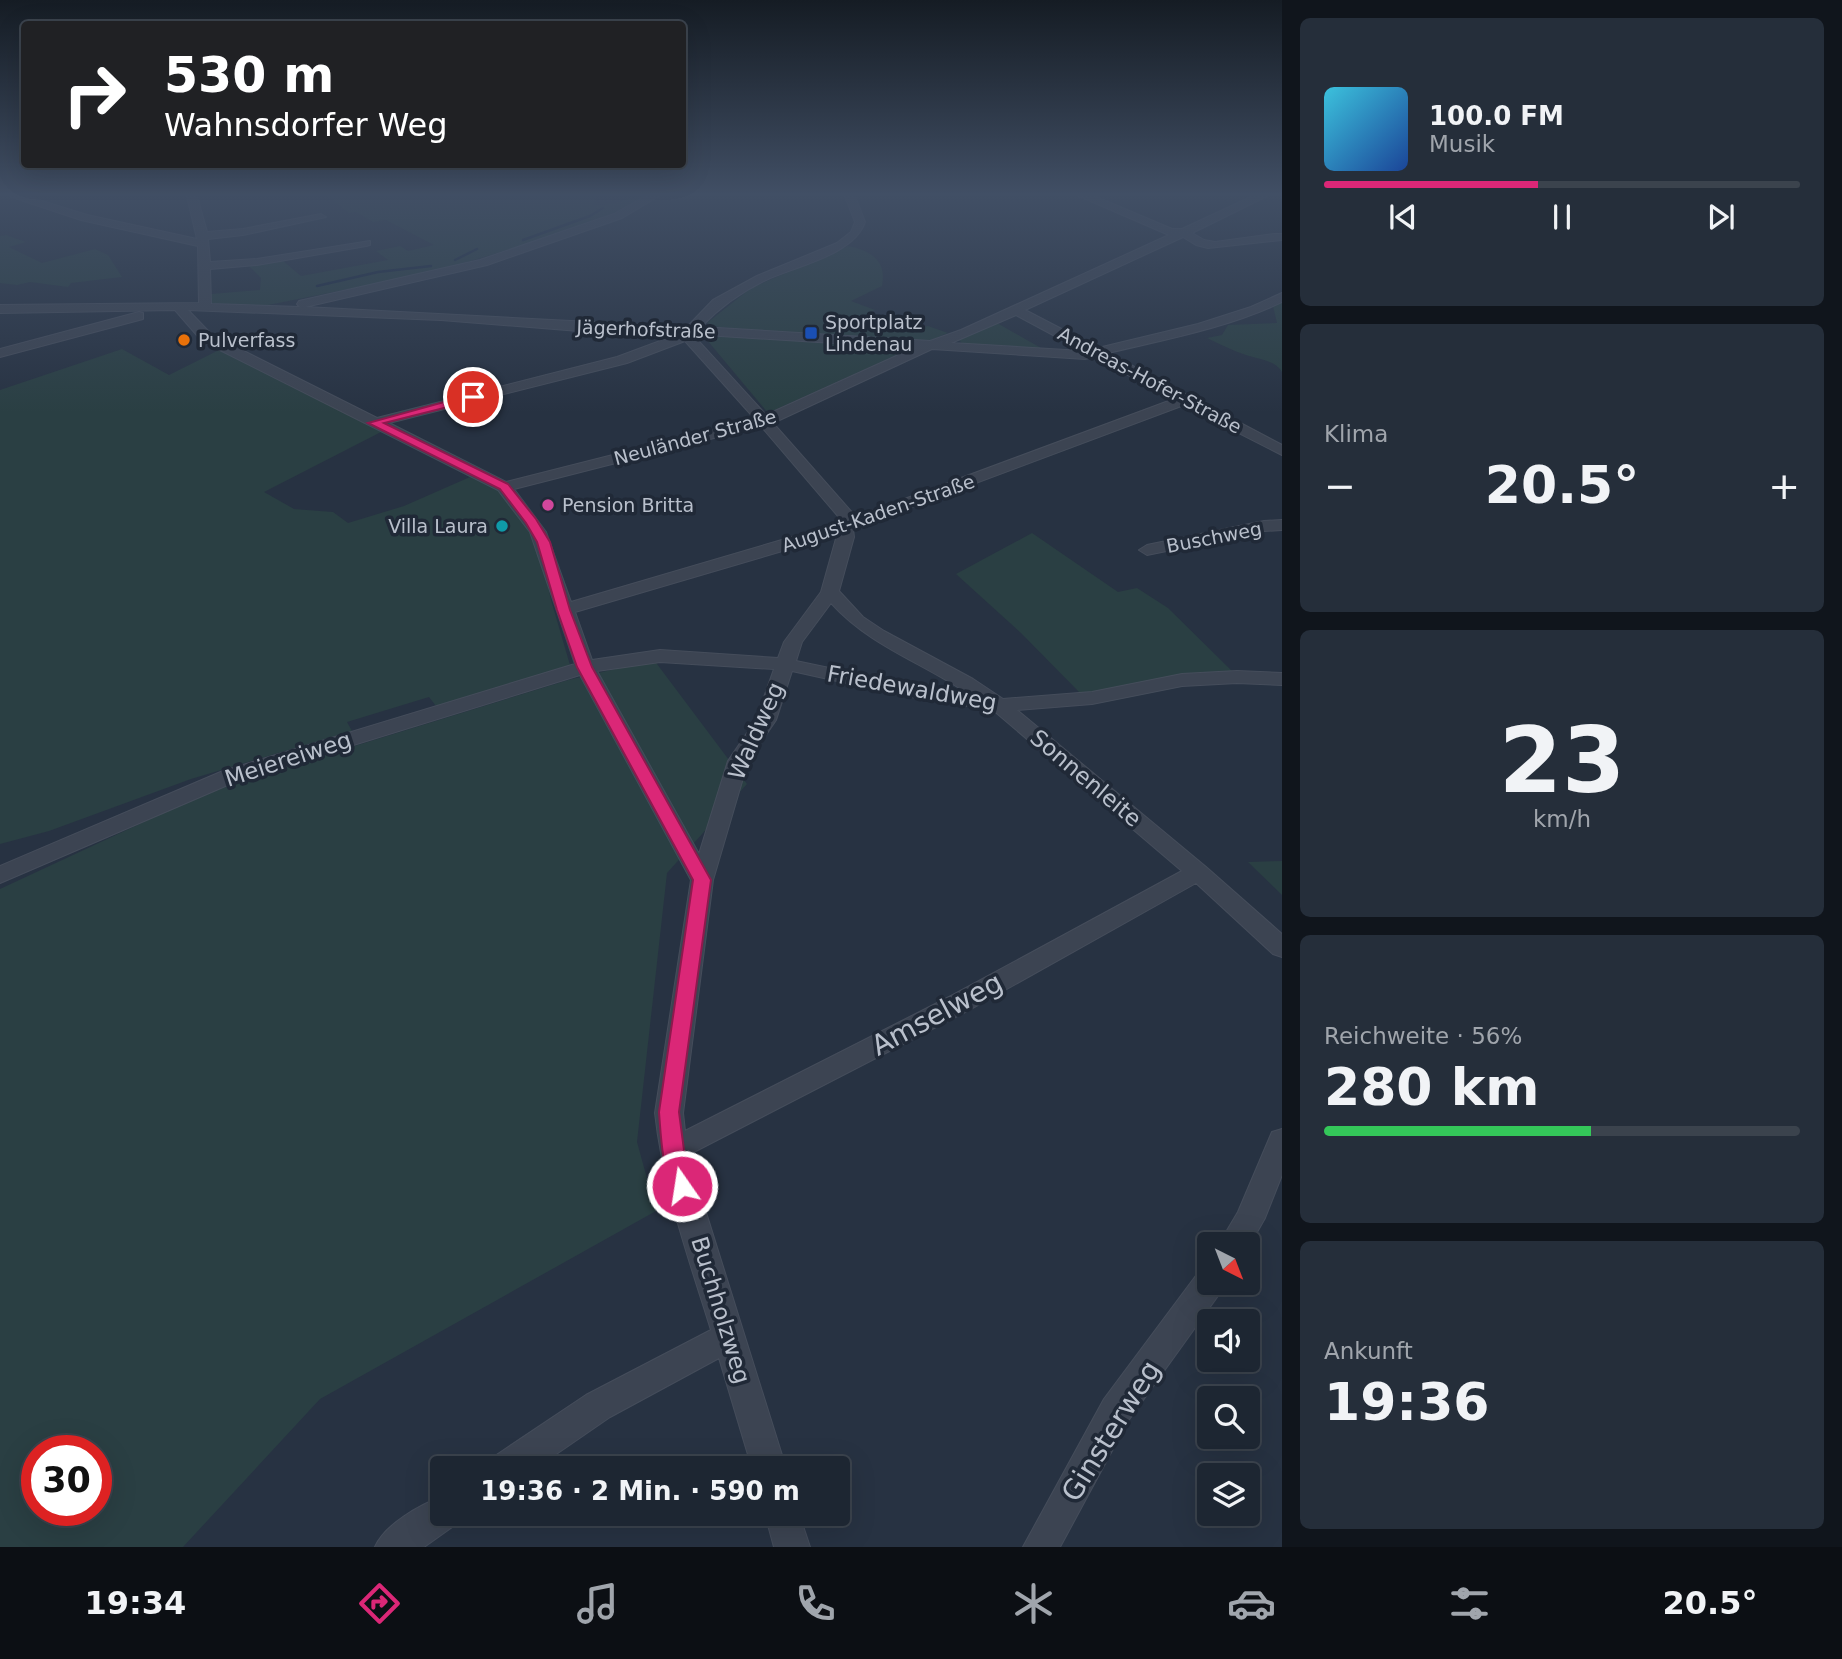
<!DOCTYPE html>
<html lang="de">
<head>
<meta charset="utf-8">
<style>
	:root { --surface:#1d2632; --page:#252e3a; --text:#f1f3f6; --muted:#a0a5ac; --line:#3b434d; --accent:#db2777 }
	body { margin:0; font-family:"DejaVu Sans",sans-serif; background:var(--page); color:var(--text); height:100vh; display:flex; flex-direction:column; font-size:26px; white-space:nowrap }
	* { box-sizing:border-box; margin:0 }
	p { font-size:23px; color:var(--muted) }
	.icon { flex:none; width:38px; height:38px; fill:none; stroke:currentColor; stroke-width:2; stroke-linecap:round; stroke-linejoin:round }
	.map { position:relative; flex:1; overflow:hidden }
	.side { display:flex; flex-direction:column; gap:18px; padding:18px; background:#10151c; width:560px }
	.side>* { flex:none }
	.hud { position:absolute; left:21px; top:21px; width:665px; height:147px; border-radius:7px; box-shadow:0 7px 28px #0002,0 0 0 2px var(--line); background:#202124; color:#fff; overflow:hidden }
	.needle { width:46px; rotate:138deg }
	.fabs { position:absolute; left:1197px; top:1232px; display:grid; gap:14px }
	.fabs a { display:grid; place-items:center; width:63px; height:63px; border-radius:7px; background:var(--surface); box-shadow:0 7px 28px #0002,0 0 0 2px var(--line); font-size:35px }
	.speed { position:absolute; left:21px; top:1435px; display:flex; gap:14px; font-size:35px; font-weight:700; text-align:center }
	.speed>* { display:grid; place-content:center; width:91px; height:91px; border-radius:50%; background:var(--surface); box-shadow:0 7px 28px #0002,0 0 0 2px var(--line); line-height:1 }
	.speed .limit { border:10px solid #d22; background:#fff; color:#111 }
	.pin { position:absolute; display:grid; place-items:center; width:60px; height:60px; color:#fff; margin:-30px; border:4px solid #fff; border-radius:50%; box-shadow:0 2px 7px #0007 }
	.me { position:absolute; width:77px; margin:-38px; rotate:347deg; stroke-linejoin:round; filter:drop-shadow(0 0 5px #0008) }
	.turn { display:flex; align-items:center; gap:24px; height:147px; padding:0 28px; font-size:32px }
	.turn .icon { width:91px; height:91px; stroke-width:2.5 }
	.turn b { display:block; font-size:49px; line-height:60px }
	.big { font-size:52px; font-weight:600; line-height:1.1 }
	.side .card { flex:1; display:flex; flex-direction:column; justify-content:center; gap:10px; min-width:0; padding:0 24px; border-radius:10px; background:var(--page) }
	.side .dial { align-items:center; gap:0 }
	.dial b { font-size:91px; line-height:1 }
	.song { display:flex; align-items:center; gap:21px }
	.cover { width:84px; height:84px; border-radius:10px; background:linear-gradient(135deg,hsl(190 70% 55%),hsl(220 70% 35%)) }
	.played { height:7px; border-radius:4px; background:linear-gradient(90deg,var(--accent) 45%,var(--line) 45%) }
	.keys { display:flex; justify-content:space-around; direction:ltr }
	.heat { display:flex; justify-content:space-between; align-items:center; font-size:38px; direction:ltr }
	.charge { height:10px; border-radius:5px; background:linear-gradient(90deg,#34c759 56%,var(--line) 0) }
	.trip { position:absolute; left:430px; top:1456px; width:420px; height:70px; border-radius:7px; background:var(--surface); box-shadow:0 7px 28px #0002,0 0 0 2px var(--line); font-weight:600; line-height:70px; text-align:center }
	.tab-bar { display:flex; height:112px; justify-content:space-around; align-items:center; background:#0c0f14; color:var(--muted) }
	.tab-bar .icon { width:49px; height:49px }
	.tab-bar .current { color:var(--accent) }
	.tab-bar b { font-size:32px; color:var(--text) }
	main { display:flex; flex:1; min-height:0 }
	.map>svg:first-child { display:block }
</style>
</head>
<body>
<main>
<div class="map">
<svg width="1282" height="1547" viewBox="0 0 1282 1547">
	<rect width="100%" height="100%" fill="#273242"/>
	<!-- green -->
	<g fill="#2a3f43" fill-rule="evenodd">
		<path d="M327 196H596L593 204C606 209 628 196 646 196L613 213 528 244 430 273 263 306 212 303 211 294 260 290 261 278 247 264 282 260 301 276 388 260 376 251 400 246 408 251 434 245 386 220 373 222 356 212 349 213Z"/>
		<polygon points="6,235 26,242 9,247 42,263 95,249 108,255 122,277 71,283 68,287 30,282 17,285 0,283 0,236"/>
		<path d="M848 246C872 251 887 261 882 286L851 301 875 310 858 318 904 332 928 326 948 333 924 343 718 327 707 323 751 288Z"/>
		<path d="M1282 300V372C1275 360 1258 359 1246 355 1233 351 1220 344 1207 338L1222 335 1228 325 1277 323 1273 306Z"/>
		<polygon points="997,323 1048,352 966,347 959,340"/>
		<polygon points="702,334 910,349 768,413"/>
		<polygon points="122,349 169,375 221,349 381,432 264,492 294,509 333,512 348,523 404,506 470,477 498,491 538,539 551,600 570,665 436,706 429,697 347,722 352,731 191,779 49,831 0,844 0,390"/>
		<polygon points="1032,533 1118,592 1137,588 1168,608 1234,673 1082,695 1021,633 956,574"/>
		<path d="M654 660 747 784 667 873 637 1142 656 1211 320 1399 183 1547H0V889L176 807 235 783 568 680ZM37 1451H96V1510H37Z"/>
		<polygon points="1282,861 1282,895 1248,862"/>
	</g>
	<g fill="none" stroke-linecap="round" stroke-linejoin="round">
		<!-- stream -->
		<g stroke="#1a2941" stroke-width="2.5">
			<polyline points="523,240 590,216 603,208"/>
			<polyline points="455,260 477,249"/>
			<polyline points="317,286 378,272 431,266"/>
		</g>
		<!-- street casing -->
		<g stroke="#454d5b" stroke-width="2">
			<g id="street">
				<path d="M9 196H26L87 215 197 239 187 196H197L207 232 243 229 321 214 326 217 243 235 208 239 210 262 257 259 370 241V245L366 246 257 265 210 269 211 304 300 307 297 304 299 301 480 260 614 214 646 196H659L622 218 487 265 305 307 687 327 713 300 757 276 837 243 851 232 855 222 845 196H855L865 222C854 255 796 266 766 280 741 292 720 307 701 327L930 341 961 330 1169 235 1079 196H1094L1172 229H1182L1253 196H1267L1192 233 1204 240 1215 242 1274 234H1282V240L1208 248 1196 245 1183 237 1025 310 1098 348 1198 324 1251 307 1282 293V302C1227 328 1167 339 1108 353L1282 445V455L1184 405 853 529 854 537 839 591 863 617 884 631 973 679 1003 699 1092 692 1182 674 1237 671 1282 673V685L1237 683 1182 686 1092 704 1017 710 1206 867 1282 934V957L1273 954 1196 883 971 1009 688 1155 786 1468H752L719 1358 610 1417 536 1468H490L495 1456 586 1395 711 1330C689 1259 663 1187 655 1113L691 880 580 675 237 781 0 883V866L223 771 575 664 530 532 498 490 202 341 175 310 0 313V305L199 303 198 246 81 220ZM188 310 441 320 579 331 679 334 617 357 377 418 212 335ZM1016 315 1083 351 951 343ZM693 335H705L914 348 766 415ZM685 341 755 419 506 482 389 423 627 363ZM932 349 1085 359 1094 357 1174 399 856 517 773 423ZM761 426 843 522 571 602 546 532 514 489ZM837 535 821 592 784 642 778 658 660 650 592 660 575 612ZM831 603C871 647 922 662 970 695L905 684 796 661 802 642ZM660 662 774 669 756 720 728 761 699 854 597 671ZM792 671 905 696 993 710 1182 871 953 995 685 1131 683 1113 713 880 748 761 776 720Z"/>
				<polygon points="139,312 143,313 143,319 0,357 0,349"/>
				<polygon points="1282,520 1282,530 1264,531 1147,555 1139,550 1147,545 1264,521"/>
				<polygon points="1282,1129 1282,1175 1265,1218 1248,1248 1248,1244 1219,1244 1238,1212 1272,1132"/>
				<polygon points="1209,1269 1209,1283 1224,1283 1220,1293 1128,1421 1060,1547 1023,1547 1104,1399 1198,1273"/>
				<path d="M443 1496V1514H460L455 1525 424 1547H375C385 1524 420 1505 443 1496Z"/>
				<polygon points="765,1514 799,1514 810,1547 774,1547"/>
			</g>
		</g>
		<!-- street -->
		<use href="#street" fill="#3c4452" fill-rule="evenodd"/>
	</g>
	<!-- sky -->
	<linearGradient id="sky" x2="0" y2="1"><stop stop-color="#151c24"/><stop offset="0.47" stop-color="#414f65"/><stop offset="1" stop-color="#414f65" stop-opacity="0"/></linearGradient>
	<rect width="1282" height="413" fill="url(#sky)"/>
	<!-- route -->
	<path fill="#db2777" stroke="#8e194d" stroke-width="2" d="M473 394 476 395V400L384 423 508 484 536 519 550 542 570 610 592 667 711 880 679 1112 684 1150 693 1186 689 1192 682 1195 674 1192C662 1168 661 1138 659 1112L693 880 577 667 557 610 537 542 526 523 500 489 368 423Z"/>
	<!-- markers -->
	<rect fill="#1a4fb4" stroke="#202937" stroke-width="2.5" x="804" y="326" width="14" height="14" rx="3.5"/>
	<circle fill="#e8710a" stroke="#202937" stroke-width="2.5" cx="184" cy="340" r="7"/>
	<circle fill="#d1479c" stroke="#202937" stroke-width="2.5" cx="548" cy="505" r="7"/>
	<circle fill="#0f9aa8" stroke="#202937" stroke-width="2.5" cx="502" cy="526" r="7"/>
	<g text-anchor="middle" dominant-baseline="central" stroke-width="7" stroke-linejoin="round" paint-order="stroke">
		<!-- far-poi labels -->
		<g font-size="19" fill="#b9c0cc" stroke="#202937" text-anchor="start">
			<text x="825" y="322">Sportplatz<tspan x="825" dy="22">Lindenau</tspan></text>
			<text x="198" y="340">Pulverfass</text>
			<text x="562" y="505">Pension Britta</text>
			<text x="488" y="526" text-anchor="end">Villa Laura</text>
		</g>
		<!-- far-street labels -->
		<g font-size="19" fill="#b9c0cc" stroke="#202937">
			<text transform="translate(646 329) rotate(2)">Jägerhofstraße</text>
			<text transform="translate(1150 380) rotate(28)">Andreas-Hofer-Straße</text>
			<text transform="translate(695 437) rotate(-15)">Neuländer Straße</text>
			<text transform="translate(878 513) rotate(-19)">August-Kaden-Straße</text>
			<text transform="translate(1214 537) rotate(-11)">Buschweg</text>
		</g>
		<!-- street labels -->
		<g font-size="23" fill="#b9c0cc" stroke="#202937">
			<text transform="translate(912 688) rotate(10)">Friedewaldweg</text>
			<text transform="translate(756 731) rotate(-66)">Waldweg</text>
			<text transform="translate(288 759) rotate(-18)">Meiereiweg</text>
			<text transform="translate(1086 778) rotate(40)">Sonnenleite</text>
			<text transform="translate(721 1310) rotate(73)">Buchholzweg</text>
		</g>
		<!-- near-street labels -->
		<g font-size="28" fill="#b9c0cc" stroke="#202937">
			<text transform="translate(937 1014) rotate(-28)">Amselweg</text>
			<text transform="translate(1111 1431) rotate(-58)">Ginsterweg</text>
		</g>
	</g>
</svg>
<div class="fabs">
<a><svg class="needle" viewBox="-14 -14 28 28"><path d="M0-13l5 13h-10z" fill="#e53935"/><path d="M0 13l5-13h-10z" fill="#a0a5ac"/></svg></a>
<a><svg class="icon" aria-label="sound" viewBox="0 0 24 24"><path d="M4 9h4l5-4v14l-5-4H4zM17 9q2 3 0 6"/></svg></a>
<a><svg class="icon" aria-label="search" viewBox="0 0 24 24"><circle cx="10" cy="10" r="6"/><path d="M15 15l6 6"/></svg></a>
<a><svg class="icon" aria-label="layers" viewBox="0 0 24 24"><path d="M12 4l9 5-9 5-9-5zM3 14l9 5 9-5"/></svg></a>
</div>
<div class="speed"><div class="limit">30</div></div>
<div class="pin" style="left:473px;top:397px;background:#d93025"><svg class="icon" aria-label="arrive" viewBox="0 0 24 24"><path d="M6 21V4h12l-3 4 3 4H6"/></svg></div>
<svg class="me" style="left:682px;top:1186px" viewBox="-20 -20 40 40"><circle r="17" fill="#db2777" stroke="#fff" stroke-width="3"/><path d="M0-11L8 9 0 5-8 9z" fill="#fff"/></svg>
<div class="trip">19:36 · 2 Min. · 590 m</div>
<div class="hud">
<div class="turn"><svg class="icon" aria-label="right" viewBox="0 0 24 24"><path d="M7 20v-9h11M14 6l5 5-5 5"/></svg><div><b>530 m</b>Wahnsdorfer Weg</div></div>
</div>
</div>
<section class="side">
<div class="card">
<div class="song"><i class="cover"></i><div><b>100.0 FM</b><p>Musik</p></div></div>
<div class="played"></div>
<div class="keys"><svg class="icon" aria-label="previous" viewBox="0 0 24 24"><path d="M18 5L8 12l10 7zM5 5v14"/></svg><svg class="icon" aria-label="pause" viewBox="0 0 24 24"><path d="M8 5v14M16 5v14"/></svg><svg class="icon" aria-label="next" viewBox="0 0 24 24"><path d="M6 5l10 7-10 7zM19 5v14"/></svg></div>
</div>
<div class="card"><p>Klima</p>
<div class="heat"><a>−</a><b class="big">20.5°</b><a>+</a></div>
</div>
<div class="card dial"><b>23</b><p>km/h</p></div>
<div class="card"><p>Reichweite · 56%</p><b class="big">280 km</b><div class="charge"></div></div>
<div class="card"><p>Ankunft</p><b class="big">19:36</b></div>
</section>
</main>
<nav class="tab-bar">
<b>19:34</b>
<svg class="icon current" aria-label="directions" viewBox="0 0 24 24"><path d="M12 3l9 9-9 9-9-9zM9 14v-3h6M13 9l2 2-2 2"/></svg>
<svg class="icon" aria-label="music" viewBox="0 0 24 24"><path d="M9 18V5l10-2v13"/><circle cx="6" cy="18" r="3"/><circle cx="16" cy="16" r="3"/></svg>
<svg class="icon" aria-label="phone" viewBox="0 0 24 24"><path d="M5 4h4l2 5-3 2q2 4 5 5l2-3 5 2v4C11 20 4 13 5 4z"/></svg>
<svg class="icon" aria-label="climate" viewBox="0 0 24 24"><path d="M12 3v18M4 7l16 10M4 17L20 7"/></svg>
<svg class="icon" aria-label="car" viewBox="0 0 24 24"><path d="M5 17H2v-5l4-1 3-4h7l3 4 3 1v5h-3M9 17h6M6 11h13"/><circle cx="7" cy="17" r="2"/><circle cx="17" cy="17" r="2"/></svg>
<svg class="icon" aria-label="filters" viewBox="0 0 24 24"><path d="M4 7h16M4 17h16"/><circle cx="9" cy="7" r="2"/><circle cx="15" cy="17" r="2"/></svg>
<b>20.5°</b>
</nav>
</body>
</html>
